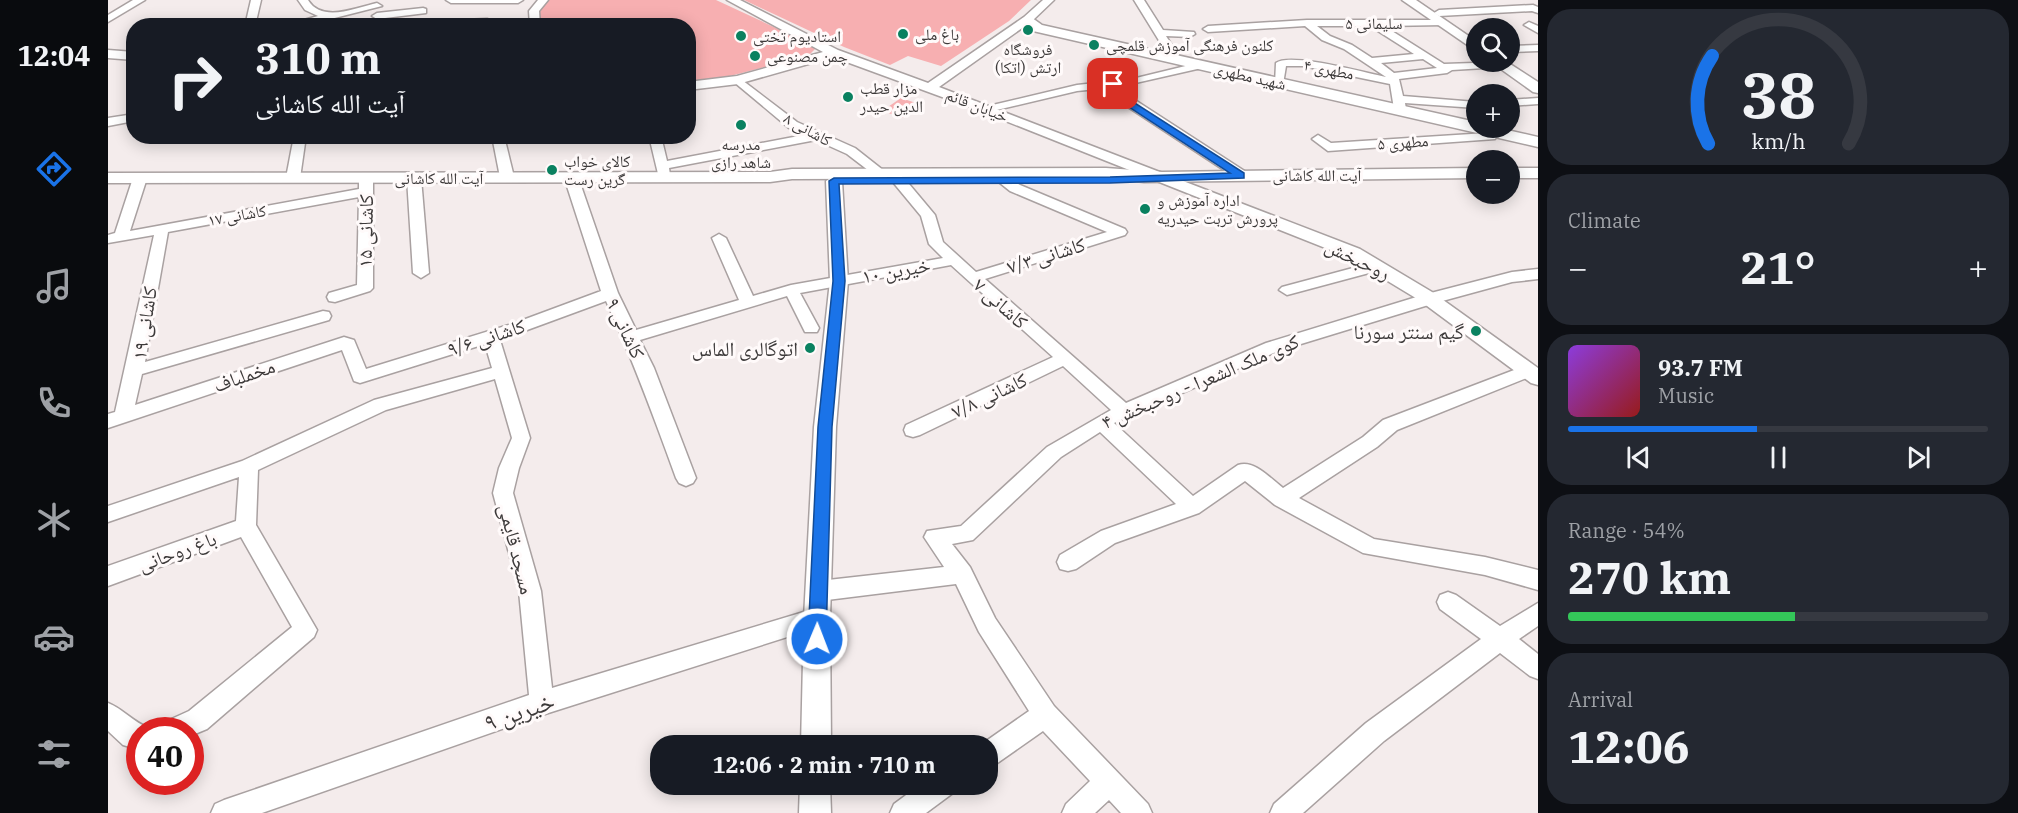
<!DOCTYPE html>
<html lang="en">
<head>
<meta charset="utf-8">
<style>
	:root { --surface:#171b24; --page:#242831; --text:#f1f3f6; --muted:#9ea1a6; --line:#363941; --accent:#1a73e8 }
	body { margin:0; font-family:"IBM Plex Serif","Noto Naskh Arabic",serif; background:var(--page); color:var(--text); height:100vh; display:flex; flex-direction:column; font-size:22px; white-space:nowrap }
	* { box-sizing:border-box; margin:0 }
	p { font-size:20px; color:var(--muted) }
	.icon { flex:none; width:33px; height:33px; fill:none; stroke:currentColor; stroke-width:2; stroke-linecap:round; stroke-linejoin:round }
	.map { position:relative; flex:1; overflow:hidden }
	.sheet { display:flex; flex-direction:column; gap:9px; padding:9px; background:#0d0f14; width:480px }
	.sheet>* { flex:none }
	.hud { position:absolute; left:18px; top:18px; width:570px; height:126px; border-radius:24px; box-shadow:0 3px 15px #0003; background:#171b24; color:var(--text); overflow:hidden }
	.tools { position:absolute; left:1358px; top:18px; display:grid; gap:12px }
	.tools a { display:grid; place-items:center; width:54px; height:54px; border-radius:50%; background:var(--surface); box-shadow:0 3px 15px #0003; font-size:30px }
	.speed { position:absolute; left:18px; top:717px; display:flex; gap:12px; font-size:30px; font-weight:700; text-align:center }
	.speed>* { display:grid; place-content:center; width:78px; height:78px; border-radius:50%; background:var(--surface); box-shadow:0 3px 15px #0003; line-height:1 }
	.speed .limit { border:9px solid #d22; background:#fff; color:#111 }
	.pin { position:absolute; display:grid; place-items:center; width:51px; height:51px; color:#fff; margin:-26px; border-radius:12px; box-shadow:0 3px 9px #0006 }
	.me { position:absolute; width:66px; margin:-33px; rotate:1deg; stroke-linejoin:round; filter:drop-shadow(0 0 4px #0008) }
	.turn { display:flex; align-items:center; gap:21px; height:126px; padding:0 30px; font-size:27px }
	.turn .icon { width:78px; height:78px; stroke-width:2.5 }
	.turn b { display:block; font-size:42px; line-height:51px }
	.big { font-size:45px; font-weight:800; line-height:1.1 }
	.sheet .widget { flex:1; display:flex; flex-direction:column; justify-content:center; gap:9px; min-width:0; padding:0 21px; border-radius:24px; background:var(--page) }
	.sheet .dial { align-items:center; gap:0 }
	.dial svg { height:156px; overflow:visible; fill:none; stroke:var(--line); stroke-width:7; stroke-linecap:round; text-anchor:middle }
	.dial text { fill:var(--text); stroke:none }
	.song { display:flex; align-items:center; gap:18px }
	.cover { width:72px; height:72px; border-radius:9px; background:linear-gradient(135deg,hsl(270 70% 55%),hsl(0 70% 35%)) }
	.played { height:6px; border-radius:3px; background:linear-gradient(90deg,var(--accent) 45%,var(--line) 45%) }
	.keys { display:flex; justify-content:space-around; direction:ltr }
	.heat { display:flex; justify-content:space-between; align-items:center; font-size:33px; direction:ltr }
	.charge { height:9px; border-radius:4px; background:linear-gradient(90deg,#34c759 54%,var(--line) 0) }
	.trip { position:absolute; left:542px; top:735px; width:348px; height:60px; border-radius:24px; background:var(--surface); box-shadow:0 3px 15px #0003; font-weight:800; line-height:60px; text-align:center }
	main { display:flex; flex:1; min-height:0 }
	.tab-bar { display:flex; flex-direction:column; width:108px; justify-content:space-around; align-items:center; background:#090b0e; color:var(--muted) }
	.tab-bar .icon { width:42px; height:42px }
	.tab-bar .current { color:var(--accent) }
	.tab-bar b { font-size:27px; color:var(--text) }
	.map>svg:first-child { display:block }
</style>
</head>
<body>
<main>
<nav class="tab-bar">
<b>12:04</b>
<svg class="icon current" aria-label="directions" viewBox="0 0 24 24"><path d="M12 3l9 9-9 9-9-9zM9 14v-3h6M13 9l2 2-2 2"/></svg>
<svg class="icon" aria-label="music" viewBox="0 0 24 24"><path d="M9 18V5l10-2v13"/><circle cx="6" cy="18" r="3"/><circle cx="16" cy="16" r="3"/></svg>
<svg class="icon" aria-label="phone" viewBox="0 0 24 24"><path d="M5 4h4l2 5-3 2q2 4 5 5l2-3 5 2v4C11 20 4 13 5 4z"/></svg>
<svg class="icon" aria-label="climate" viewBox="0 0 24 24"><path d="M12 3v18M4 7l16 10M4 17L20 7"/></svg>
<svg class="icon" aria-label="car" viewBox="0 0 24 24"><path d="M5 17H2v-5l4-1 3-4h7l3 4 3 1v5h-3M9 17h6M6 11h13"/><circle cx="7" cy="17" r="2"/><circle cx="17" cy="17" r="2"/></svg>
<svg class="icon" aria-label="filters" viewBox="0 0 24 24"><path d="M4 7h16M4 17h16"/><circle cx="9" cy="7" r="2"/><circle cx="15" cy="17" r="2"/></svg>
</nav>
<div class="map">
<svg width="1430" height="813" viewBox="0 0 1430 813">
	<rect width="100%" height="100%" fill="#f4ecec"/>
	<!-- green -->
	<g fill="#f7afb1">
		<polygon points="436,0 608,0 709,47 700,56 622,76 581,82 580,26 429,25 427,13"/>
		<polygon points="636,0 923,0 901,21 833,66 800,56 782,65 736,47"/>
		<polygon points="793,98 814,105 796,118 774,111"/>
	</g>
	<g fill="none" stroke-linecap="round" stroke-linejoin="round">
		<!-- minor casing -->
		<g stroke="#a9a1a1" stroke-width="3">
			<g id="minor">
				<polygon points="25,0 37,0 0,22 0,15"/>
				<polygon points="143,0 153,0 147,26 137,26"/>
				<path d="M190 0H200C214 23 247 8 269 3L274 6 195 26H175L210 16 197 10Z"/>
				<polygon points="338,0 415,0 410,3 343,3"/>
				<polygon points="430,0 440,0 431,11 432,26 422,26 421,11"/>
				<polygon points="1026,0 1036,0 1055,30 1086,32 1087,34 1082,37 1058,36 1072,58 1071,60 1063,60"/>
				<polygon points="1425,5 1430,7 1430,13 1424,11 1331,16 1326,13 1331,10"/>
				<polygon points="315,8 318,9 318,13 269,19 264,16 269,13"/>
				<polygon points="379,19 382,20 382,24 300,25 305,22"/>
				<path d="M1199 20H1333L1336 21V25L1276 26 1336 64 1396 62 1398 64 1393 67 1344 70 1339 73 1291 79 1295 96 1368 102V108L1297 103 1298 109 1292 112 1286 109 1282 84 1195 66H1178L1175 84H1167L1168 63C1182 52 1258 73 1278 77L1236 49 1214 40 1197 26 1100 32 1095 29 1100 26ZM1209 26H1262L1306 54 1264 58 1244 45 1222 36ZM1315 59 1329 68 1286 73 1273 63Z"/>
				<polygon points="1421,22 1430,26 1430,33 1416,25"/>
				<polygon points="1430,45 1430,51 1401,52 1401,46"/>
				<polygon points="1094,62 1098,63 1098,67 1010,87 1010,89 1138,172 1139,175 1138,178 1128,178 1003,96 999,88 969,91 880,112 874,109 876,107 969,85 1024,79"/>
				<polygon points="630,77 689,122 747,148 780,174 779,177 769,177 739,154 708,140 561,168 562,175 561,178 551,178 541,136 553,136 559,161 696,135 681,128 626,82 625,80"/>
				<polygon points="1430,98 1430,104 1401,106 1401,100"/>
				<polygon points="26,114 26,121 0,126 0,118"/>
				<polygon points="1382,128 1386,128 1392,131 1387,139 1220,151 1204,139 1210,135 1223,143 1379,133"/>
				<polygon points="186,136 198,136 192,178 185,182 178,178"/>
				<polygon points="384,136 396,136 406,177 404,180 394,180 392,177"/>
				<path d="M463 173 470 177 510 293 528 330 631 300 604 238 611 234 618 238 645 296 683 285 835 258 821 244 813 216 784 181 791 177 796 178 827 215 835 242 868 272 999 232 902 191 887 179 894 175 912 185 1017 229 1019 232 1017 235 877 279 1018 403 1158 343 1315 295 1404 272 1430 269V279L1404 282 1327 303 1170 351 1006 423 1085 496 1130 465C1146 459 1163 479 1175 488L1255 437 1275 420 1414 367H1426L1429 371 1426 375 1289 430 1269 447 1191 498 1266 539 1377 557 1430 570V590L1377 575 1255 553 1167 505 1137 481 1091 513 1007 543 968 569 960 571 952 569 949 562 952 555 993 531 1068 504 992 432 953 457 865 540 844 544 862 567 887 618 946 706 1040 804 1044 813H1013L1001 800 987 813H954L958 804 982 781 935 731 888 764 879 768V746H871L921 711 871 632 848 584 711 601 703 598 700 591 703 584 711 581 836 567 816 537 819 531 853 526 939 447 1003 410 955 366 812 435 805 437 798 435 796 430 798 425 945 357 843 265 692 293 711 328 709 332H697L679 296 532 340 546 368 588 478 585 483 578 486 571 483 568 478C546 417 524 358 498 301L392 340 422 438 411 468 405 493 433 591 444 688 709 608 717 611 720 618 717 625 434 715 154 813H103L107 804 116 800 421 695 411 591 385 493 391 468 404 438 387 379 278 410 150 470 148 525 209 630 206 637 99 729 82 736V730H56L59 721 81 711 184 627 133 537 0 586V566L128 521 131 477 0 522V506L134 461 266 400 384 368 377 344 252 383 246 381 234 350 0 428V414L7 412 46 235 0 243V235L7 233 25 178 32 174 39 178 22 231 251 189V182L258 178 265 182V288L262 291 227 302 221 301 219 297 221 293 249 285 251 197 60 232 37 362 215 311 221 312 223 316 221 320 34 374 27 405 236 337 246 340 258 369 404 324 493 291 456 177Z"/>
				<polygon points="306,174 313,178 321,273 313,278 305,273 299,178"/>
				<polygon points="1271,261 1278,266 1276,269 1179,295 1171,290 1174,287"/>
				<polygon points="1340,592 1348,595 1392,626 1430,603 1430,626 1411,639 1430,654 1430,679 1422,676 1392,653 1276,741 1195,813 1162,813 1166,804 1258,723 1373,639 1332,609 1329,602 1332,595"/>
				<path d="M0 703C15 709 25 722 41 728L42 730H32V750L15 745 0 731Z"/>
				<polygon points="813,784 849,784 845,793 818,813 782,813 786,804"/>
			</g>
		</g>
		<!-- tertiary casing -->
		<g stroke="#a9a1a1" stroke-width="3">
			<g id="tertiary">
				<polygon points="619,0 632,0 730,50 820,83 916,17 935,0 946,0 924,21 831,87 1252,249 1324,292 1430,368 1430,385 1423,383 1311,300 1240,257 875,112 725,57 630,84 580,90 580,82 629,76 715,52"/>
				<polygon points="0,50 26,52 26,60 0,58"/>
				<polygon points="726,176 734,181 740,281 728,427 722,618 723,746 693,746 696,618 706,427 722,281 718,181"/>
				<polygon points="692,784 722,784 723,813 691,813"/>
			</g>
		</g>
		<!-- secondary casing -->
		<g stroke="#a9a1a1" stroke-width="3">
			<g id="secondary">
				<polygon points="1294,0 1308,0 1368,41 1368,51"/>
				<polygon points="920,15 934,25 1368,122 1368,128 1390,128 1430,137 1430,147 925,31 914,19"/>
				<polygon points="1383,62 1399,62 1430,82 1430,93 1425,92"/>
				<polygon points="998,168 1054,172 1368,168 1368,178 1036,182 998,178 684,179 662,182 0,183 0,173 662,172 684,169"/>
				<rect x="1401" y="168" width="29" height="10"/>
			</g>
		</g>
		<!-- minor -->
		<use href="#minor" fill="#fff" fill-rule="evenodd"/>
		<!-- tertiary -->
		<use href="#tertiary" fill="#fff" fill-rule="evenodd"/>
		<!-- secondary -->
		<use href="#secondary" fill="#fff" fill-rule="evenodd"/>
	</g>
	<!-- route -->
	<polygon fill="#1a73e8" stroke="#114b97" stroke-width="1.5" points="1002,83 1008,83 1011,93 1136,173 1136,178 1002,183 731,184 737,281 724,427 718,639 715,645 709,647 703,645 700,639 710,427 725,281 721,181 726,178 1002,177 1122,173 1004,96 1000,89"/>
	<!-- markers -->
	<g fill="#0a8160" stroke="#fffafa" stroke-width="2">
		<circle cx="920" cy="30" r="6"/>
		<circle cx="795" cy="34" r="6"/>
		<circle cx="633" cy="36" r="6"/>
		<circle cx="986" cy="45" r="6"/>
		<circle cx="647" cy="56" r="6"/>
		<circle cx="740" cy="97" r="6"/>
		<circle cx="633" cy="125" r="6"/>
		<circle cx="444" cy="170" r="6"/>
		<circle cx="1037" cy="209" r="6"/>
		<circle cx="1368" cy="331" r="6"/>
		<circle cx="702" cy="348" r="6"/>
	</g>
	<g text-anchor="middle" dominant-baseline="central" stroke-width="6" stroke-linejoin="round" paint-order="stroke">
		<!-- far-street labels -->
		<g font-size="16" fill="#3d3a3a" stroke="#fffafa">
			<text x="1266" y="23">سلیمانی ۵</text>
			<text transform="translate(1221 69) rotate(11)">مطهری ۴</text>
			<text transform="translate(1142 76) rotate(13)">شهید مطهری</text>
			<text transform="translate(869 105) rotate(21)">خیابان قائم</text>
			<text transform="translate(700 129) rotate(29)">کاشانی ۸</text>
			<text transform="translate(1295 142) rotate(-4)">مطهری ۵</text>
			<text x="1209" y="175">آیت الله کاشانی</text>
			<text x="331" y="178">آیت الله کاشانی</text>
			<text transform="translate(129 215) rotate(-10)">کاشانی ۱۷</text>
		</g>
		<!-- far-poi labels -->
		<g font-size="16" fill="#3d3a3a" stroke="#fffafa" text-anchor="start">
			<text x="807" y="34">باغ ملی</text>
			<text x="645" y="36">استادیوم تختی</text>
			<text x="998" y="45">کلنون فرهنگی آموزش قلمچی</text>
			<text x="920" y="49" text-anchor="middle">فروشگاه<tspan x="920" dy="18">ارتش (اتکا)</tspan></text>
			<text x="659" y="56">چمن مصنوعی</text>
			<text x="752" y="88">مزار قطب<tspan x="752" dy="18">الدین حیدر</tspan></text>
			<text x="633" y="144" text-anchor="middle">مدرسه<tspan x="633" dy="18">شاهد رازی</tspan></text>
			<text x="456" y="161">کالای خواب<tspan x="456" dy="18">گرین رست</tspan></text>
			<text x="1049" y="200">اداره آموزش و<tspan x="1049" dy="18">پرورش تربت حیدریه</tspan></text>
		</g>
		<!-- street labels -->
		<g font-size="20" fill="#3d3a3a" stroke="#fffafa">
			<text transform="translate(257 231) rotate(-89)">کاشانی ۱۵</text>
			<text transform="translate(938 255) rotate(-17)">کاشانی ۷/۳</text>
			<text transform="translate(1250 259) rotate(26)">روحبخش</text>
			<text transform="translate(788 270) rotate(-10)">خیرین ۱۰</text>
			<text transform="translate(893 303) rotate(42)">کاشانی ۷</text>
			<text transform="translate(36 323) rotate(-81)">کاشانی ۱۹</text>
			<text transform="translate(518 328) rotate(65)">کاشانی ۹</text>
			<text transform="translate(378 337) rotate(-18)">کاشانی ۹/۶</text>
			<text transform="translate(136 375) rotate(-19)">مخملباف</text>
			<text transform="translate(1092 381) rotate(-23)">کوی ملک الشعرا - روحبخش ۴</text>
			<text transform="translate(881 395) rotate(-25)">کاشانی ۷/۸</text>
			<text transform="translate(409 549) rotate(76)">مسجد قایمی</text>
			<text transform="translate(69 551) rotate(-20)">باغ روحانی</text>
		</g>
		<!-- poi labels -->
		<g font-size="20" fill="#3d3a3a" stroke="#fffafa" text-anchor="end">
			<text x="1356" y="331">گیم سنتر سورنا</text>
			<text x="690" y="348">اتوگالری الماس</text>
		</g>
		<!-- near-street labels -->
		<g font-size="24" fill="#3d3a3a" stroke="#fffafa">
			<text transform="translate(411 711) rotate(-19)">خیرین ۹</text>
		</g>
	</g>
</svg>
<div class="tools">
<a><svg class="icon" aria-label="search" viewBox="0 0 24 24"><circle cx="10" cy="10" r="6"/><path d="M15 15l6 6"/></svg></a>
<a>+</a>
<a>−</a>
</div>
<div class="speed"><div class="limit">40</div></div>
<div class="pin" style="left:1005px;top:84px;background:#d93025"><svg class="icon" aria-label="arrive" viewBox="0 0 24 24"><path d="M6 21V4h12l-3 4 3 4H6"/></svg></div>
<svg class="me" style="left:709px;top:639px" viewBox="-20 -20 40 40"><circle r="17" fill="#1a73e8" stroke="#fff" stroke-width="3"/><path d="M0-11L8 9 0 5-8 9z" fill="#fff"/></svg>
<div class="trip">12:06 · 2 min · 710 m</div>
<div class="hud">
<div class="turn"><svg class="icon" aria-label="right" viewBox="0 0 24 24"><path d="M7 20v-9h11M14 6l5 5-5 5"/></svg><div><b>310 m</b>آیت الله کاشانی</div></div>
</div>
</div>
<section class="sheet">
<div class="widget dial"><svg viewBox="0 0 100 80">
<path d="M14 69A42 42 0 1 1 86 69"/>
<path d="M14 69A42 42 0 0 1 16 24" stroke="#1a73e8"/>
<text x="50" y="56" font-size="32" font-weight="700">38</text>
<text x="50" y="72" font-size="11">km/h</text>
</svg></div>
<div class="widget"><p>Climate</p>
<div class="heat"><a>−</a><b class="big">21°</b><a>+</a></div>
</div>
<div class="widget">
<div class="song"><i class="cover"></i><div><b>93.7 FM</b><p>Music</p></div></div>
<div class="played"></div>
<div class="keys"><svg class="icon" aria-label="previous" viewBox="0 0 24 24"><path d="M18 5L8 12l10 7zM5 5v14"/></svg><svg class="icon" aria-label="pause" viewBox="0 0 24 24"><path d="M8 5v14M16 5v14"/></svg><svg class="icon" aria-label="next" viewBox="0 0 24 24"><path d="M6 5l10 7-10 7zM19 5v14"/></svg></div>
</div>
<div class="widget"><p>Range · 54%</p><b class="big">270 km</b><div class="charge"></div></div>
<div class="widget"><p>Arrival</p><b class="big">12:06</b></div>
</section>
</main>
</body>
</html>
